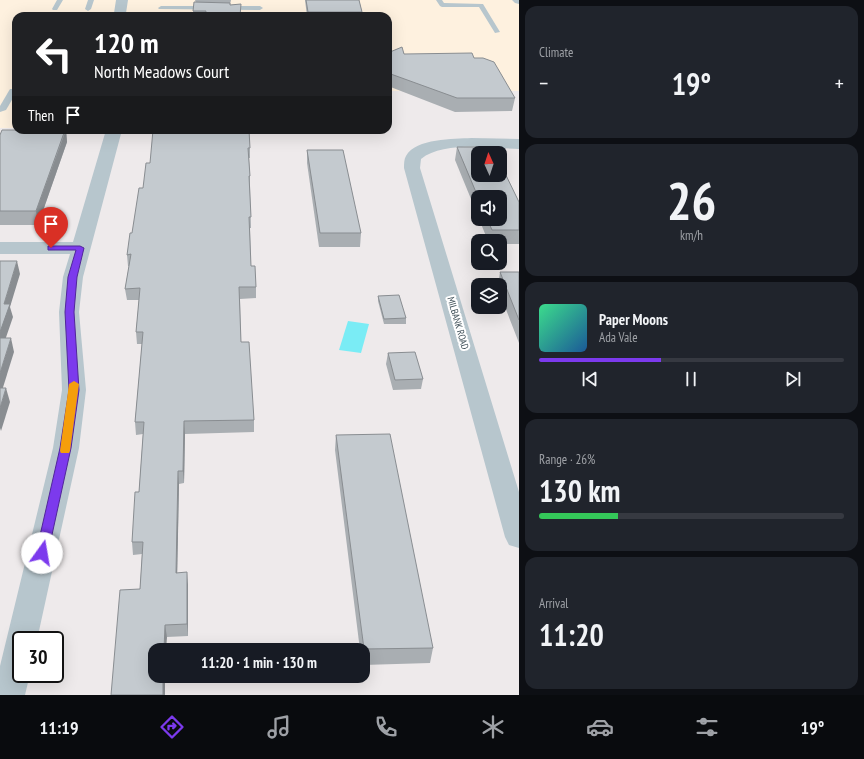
<!DOCTYPE html>
<html lang="en">
<head>
<meta charset="utf-8">
<style>
	:root { --surface:#171b24; --page:#20242c; --text:#f1f3f6; --muted:#9ea1a6; --line:#363941; --accent:#7c3aed }
	body { margin:0; font-family:"PT Sans Narrow",sans-serif; background:var(--page); color:var(--text); height:100vh; display:flex; flex-direction:column; font-size:15px; white-space:nowrap }
	* { box-sizing:border-box; margin:0 }
	p { font-size:13px; color:var(--muted) }
	.icon { flex:none; width:22px; height:22px; fill:none; stroke:currentColor; stroke-width:2; stroke-linecap:round; stroke-linejoin:round }
	.map { position:relative; flex:1; overflow:hidden }
	.sheet { display:flex; flex-direction:column; gap:6px; padding:6px; background:#0d0f14; width:345px }
	.sheet>* { flex:none }
	.guide { position:absolute; left:12px; top:12px; width:380px; height:122px; border-radius:12px; box-shadow:0 4px 16px #0002; background:#202124; color:#fff; overflow:hidden }
	.needle { width:26px; rotate:357deg }
	.tools { position:absolute; left:471px; top:146px; display:grid; gap:8px }
	.tools a { display:grid; place-items:center; width:36px; height:36px; border-radius:8px; background:var(--surface); box-shadow:0 4px 16px #0002; font-size:20px }
	.speed { position:absolute; left:12px; top:631px; display:flex; gap:8px; font-size:20px; font-weight:700; text-align:center }
	.speed>* { display:grid; place-content:center; width:52px; height:52px; border-radius:50%; background:var(--surface); box-shadow:0 4px 16px #0002; line-height:1 }
	.speed .limit { border:2px solid #111; border-radius:6px; background:#fff; color:#111 }
	.pin { position:absolute; display:grid; place-items:center; width:34px; height:34px; color:#fff; margin:-41px -17px; border-radius:50% 50% 50% 0; rotate:-45deg; box-shadow:0 0 4px #0007 }
	.pin .icon { rotate:45deg }
	.me { position:absolute; width:44px; margin:-22px; rotate:13deg; stroke-linejoin:round; filter:drop-shadow(0 0 3px #0008) }
	.turn { display:flex; align-items:center; gap:14px; height:84px; padding:0 16px; font-size:18px }
	.turn .icon { width:52px; height:52px; stroke-width:2.5 }
	.turn b { display:block; font-size:28px; line-height:34px }
	.then { display:flex; align-items:center; height:38px; padding:0 16px; background:#0003; gap:8px; font-size:15px }
	.big { font-size:30px; font-weight:700; line-height:1.1 }
	.sheet .tile { flex:1; display:flex; flex-direction:column; justify-content:center; gap:6px; min-width:0; padding:0 14px; border-radius:12px; background:var(--page) }
	.sheet .dial { align-items:center; gap:0 }
	.dial b { font-size:52px; line-height:1 }
	.song { display:flex; align-items:center; gap:12px }
	.cover { width:48px; height:48px; border-radius:6px; background:linear-gradient(135deg,hsl(150 70% 55%),hsl(210 70% 35%)) }
	.played { height:4px; border-radius:2px; background:linear-gradient(90deg,var(--accent) 40%,var(--line) 40%) }
	.keys { display:flex; justify-content:space-around; direction:ltr }
	.heat { display:flex; justify-content:space-between; align-items:center; font-size:22px; direction:ltr }
	.charge { height:6px; border-radius:3px; background:linear-gradient(90deg,#34c759 26%,var(--line) 0) }
	.trip { position:absolute; left:148px; top:643px; width:222px; height:40px; border-radius:12px; background:var(--surface); box-shadow:0 4px 16px #0002; font-weight:700; line-height:40px; text-align:center }
	.tabs { display:flex; height:64px; justify-content:space-around; align-items:center; background:#090b0e; color:var(--muted) }
	.tabs .icon { width:28px; height:28px }
	.tabs .selected { color:var(--accent) }
	.tabs b { font-size:18px; color:var(--text) }
	main { display:flex; flex:1; min-height:0 }
	.map>svg:first-child { display:block }
</style>
</head>
<body>
<main>
<div class="map">
<svg width="519" height="695" viewBox="0 0 519 695">
	<rect width="100%" height="100%" fill="#eeeaeb"/>
	<!-- commercial -->
	<polygon fill="#fef1df" points="0,0 519,0 519,91 388,91 388,16 16,16 16,128 0,128"/>
	<!-- water -->
	<polygon fill="#7aecf5" points="348,321 369,324 361,353 339,350"/>
	<g fill="none" stroke-linecap="round" stroke-linejoin="round">
		<!-- lane -->
		<g fill="#b7c6cd" fill-rule="evenodd">
			<polygon points="57,0 63,0 57,10 53,10 52,9"/>
			<polygon points="88,0 94,0 91,9 88,11 85,9"/>
			<polygon points="436,0 442,0 444,3 483,4 500,32 495,33 479,7 442,7 440,6"/>
			<polygon points="161,6 260,6 263,8 260,10 159,9 158,8"/>
			<polygon points="10,89 16,89 16,93 6,110 0,112 0,106"/>
		</g>
		<!-- street -->
		<g fill="#b7c6cd" fill-rule="evenodd">
			<polygon points="116,0 128,0 126,13 128,16 116,16 114,13"/>
			<polygon points="512,0 519,0 519,4 515,3"/>
			<polygon points="106,130 122,130 83,277 79,312 86,390 79,448 37,640 21,640 21,674 30,674 25,695 0,695 0,666 53,448 62,390 59,312 63,277 70,254 0,254 0,242 73,242"/>
			<path d="M471 138 519 139V149C491 148 443 141 421 159L420 168 519 492V548L509 545 505 537 404 168C404 164 404 159 406 156 416 138 454 139 471 138Z"/>
		</g>
	</g>
	<!-- wall -->
	<g fill="#a9aeb2">
		<polygon points="195,0 231,0 230,5 241,16 193,16 193,11 196,3"/>
		<polygon points="305,0 359,0 362,12 362,16 307,16"/>
		<polygon points="388,51 404,54 474,58 515,98 512,111 455,112 388,86"/>
		<polygon points="66,130 67,142 38,225 0,225 0,135"/>
		<polygon points="457,147 519,202 519,244 500,244 500,241 488,241 479,219 500,219 478,197 478,216 455,160"/>
		<polygon points="250,148 250,158 249,158 250,176 250,186 251,228 250,228 251,266 256,287 256,298 240,299 241,342 254,420 254,432 185,434 184,483 179,484 177,573 188,585 188,636 167,637 140,589 142,554 133,555 132,542 139,492 143,434 136,435 135,422 142,344 137,344 136,332 139,300 127,300 125,289 129,266 128,266 127,255 150,163"/>
		<polygon points="307,150 361,233 360,247 319,247 307,163"/>
		<polygon points="500,272 519,272 519,343 500,294 500,285 498,285"/>
		<polygon points="378,296 406,318 406,324 384,324 378,301"/>
		<polygon points="388,353 423,379 421,389 393,390 386,364"/>
		<polygon points="336,435 433,648 430,663 363,665 363,650 360,650 335,450"/>
	</g>
	<!-- shaded-wall -->
	<g fill="#898d91">
		<polygon points="66,130 67,142 38,225 36,211"/>
		<polygon points="17,261 20,274 10,307 13,317 1,352 0,348 0,332 4,304"/>
		<polygon points="11,338 14,352 0,397 0,373"/>
		<polygon points="6,388 10,402 1,431 0,428 0,408"/>
		<polygon points="184,421 185,434 184,483 183,471"/>
		<polygon points="178,471 179,484 177,585 176,573"/>
		<polygon points="187,572 188,585 188,636 187,624"/>
		<polygon points="165,625 167,637 166,650 164,650"/>
		<rect x="163" y="676" width="2" height="19"/>
	</g>
	<!-- building -->
	<g fill="#c4cacf" stroke="#898d91">
		<polygon points="306,0 359,0 362,12 308,12"/>
		<polygon points="194,2 230,3 230,5 241,4 240,16 205,16 206,11 193,11"/>
		<polygon points="402,47 404,54 472,53 474,58 483,58 494,62 515,98 457,98 388,73 388,51 390,52"/>
		<polygon points="2,130 65,130 36,211 0,211 0,135"/>
		<polygon points="153,130 249,130 250,148 248,148 250,176 249,176 251,217 249,217 251,266 255,266 256,287 239,287 241,342 249,342 254,420 184,421 183,471 178,471 176,573 187,572 187,624 165,625 164,650 155,650 155,676 163,676 163,695 111,695 120,590 140,589 143,542 132,542 135,492 139,492 144,422 135,422 143,332 136,332 140,288 125,289 131,254 127,255 130,233 132,233 139,188 143,188 146,163 150,163"/>
		<polygon points="457,147 492,147 495,153 478,153 478,175 500,175 500,163 519,202 519,230 492,230 487,219 500,219 500,197 478,197"/>
		<polygon points="307,150 343,150 361,233 320,233"/>
		<polygon points="0,261 17,261 4,304 10,304 0,332"/>
		<polygon points="500,272 519,272 519,320"/>
		<polygon points="399,295 406,318 384,319 378,296"/>
		<polygon points="0,338 11,338 0,373"/>
		<polygon points="415,352 423,379 395,380 388,353"/>
		<polygon points="0,388 6,388 0,408"/>
		<polygon points="390,434 433,648 364,649 336,435"/>
	</g>
	<!-- route -->
	<polygon fill="#7c3aed" stroke="#51269a" points="48,246 80,246 84,248 77,277 74,312 79,390 71,448 48,553 46,556 42,557 38,556 36,553 60,448 69,390 65,312 68,277 76,250 48,250"/>
	<!-- slow -->
	<polygon fill="#f59e0b" points="74,381 79,384 70,451 69,453 61,453 60,451 69,384"/>
	<g text-anchor="middle" dominant-baseline="central" stroke-width="4" stroke-linejoin="round" paint-order="stroke">
		<!-- street labels -->
		<g font-size="10" fill="#42525a" stroke="#fff">
			<text transform="translate(458 323) rotate(74)">MILBANK ROAD</text>
		</g>
	</g>
</svg>
<div class="tools">
<a><svg class="needle" viewBox="-14 -14 28 28"><path d="M0-13l5 13h-10z" fill="#e53935"/><path d="M0 13l5-13h-10z" fill="#9ea1a6"/></svg></a>
<a><svg class="icon" aria-label="sound" viewBox="0 0 24 24"><path d="M4 9h4l5-4v14l-5-4H4zM17 9q2 3 0 6"/></svg></a>
<a><svg class="icon" aria-label="search" viewBox="0 0 24 24"><circle cx="10" cy="10" r="6"/><path d="M15 15l6 6"/></svg></a>
<a><svg class="icon" aria-label="layers" viewBox="0 0 24 24"><path d="M12 4l9 5-9 5-9-5zM3 14l9 5 9-5"/></svg></a>
</div>
<div class="speed"><div class="limit">30</div></div>
<div class="pin" style="left:51px;top:248px;background:#d93025"><svg class="icon" aria-label="arrive" viewBox="0 0 24 24"><path d="M6 21V4h12l-3 4 3 4H6"/></svg></div>
<svg class="me" style="left:42px;top:553px" viewBox="-20 -20 40 40"><circle r="19" fill="#fff"/><path d="M0-13L10 11 0 6-10 11z" fill="#7c3aed"/></svg>
<div class="trip">11:20 · 1 min · 130 m</div>
<div class="guide">
<div class="turn"><svg class="icon" aria-label="left" viewBox="0 0 24 24"><path d="M17 20v-9H6M10 6l-5 5 5 5"/></svg><div><b>120 m</b>North Meadows Court</div></div>
<div class="then">Then<svg class="icon" aria-label="arrive" viewBox="0 0 24 24"><path d="M6 21V4h12l-3 4 3 4H6"/></svg></div>
</div>
</div>
<section class="sheet">
<div class="tile"><p>Climate</p>
<div class="heat"><a>−</a><b class="big">19°</b><a>+</a></div>
</div>
<div class="tile dial"><b>26</b><p>km/h</p></div>
<div class="tile">
<div class="song"><i class="cover"></i><div><b>Paper Moons</b><p>Ada Vale</p></div></div>
<div class="played"></div>
<div class="keys"><svg class="icon" aria-label="previous" viewBox="0 0 24 24"><path d="M18 5L8 12l10 7zM5 5v14"/></svg><svg class="icon" aria-label="pause" viewBox="0 0 24 24"><path d="M8 5v14M16 5v14"/></svg><svg class="icon" aria-label="next" viewBox="0 0 24 24"><path d="M6 5l10 7-10 7zM19 5v14"/></svg></div>
</div>
<div class="tile"><p>Range · 26%</p><b class="big">130 km</b><div class="charge"></div></div>
<div class="tile"><p>Arrival</p><b class="big">11:20</b></div>
</section>
</main>
<nav class="tabs">
<b>11:19</b>
<svg class="icon selected" aria-label="directions" viewBox="0 0 24 24"><path d="M12 3l9 9-9 9-9-9zM9 14v-3h6M13 9l2 2-2 2"/></svg>
<svg class="icon" aria-label="music" viewBox="0 0 24 24"><path d="M9 18V5l10-2v13"/><circle cx="6" cy="18" r="3"/><circle cx="16" cy="16" r="3"/></svg>
<svg class="icon" aria-label="phone" viewBox="0 0 24 24"><path d="M5 4h4l2 5-3 2q2 4 5 5l2-3 5 2v4C11 20 4 13 5 4z"/></svg>
<svg class="icon" aria-label="climate" viewBox="0 0 24 24"><path d="M12 3v18M4 7l16 10M4 17L20 7"/></svg>
<svg class="icon" aria-label="car" viewBox="0 0 24 24"><path d="M5 17H2v-5l4-1 3-4h7l3 4 3 1v5h-3M9 17h6M6 11h13"/><circle cx="7" cy="17" r="2"/><circle cx="17" cy="17" r="2"/></svg>
<svg class="icon" aria-label="filters" viewBox="0 0 24 24"><path d="M4 7h16M4 17h16"/><circle cx="9" cy="7" r="2"/><circle cx="15" cy="17" r="2"/></svg>
<b>19°</b>
</nav>
</body>
</html>
